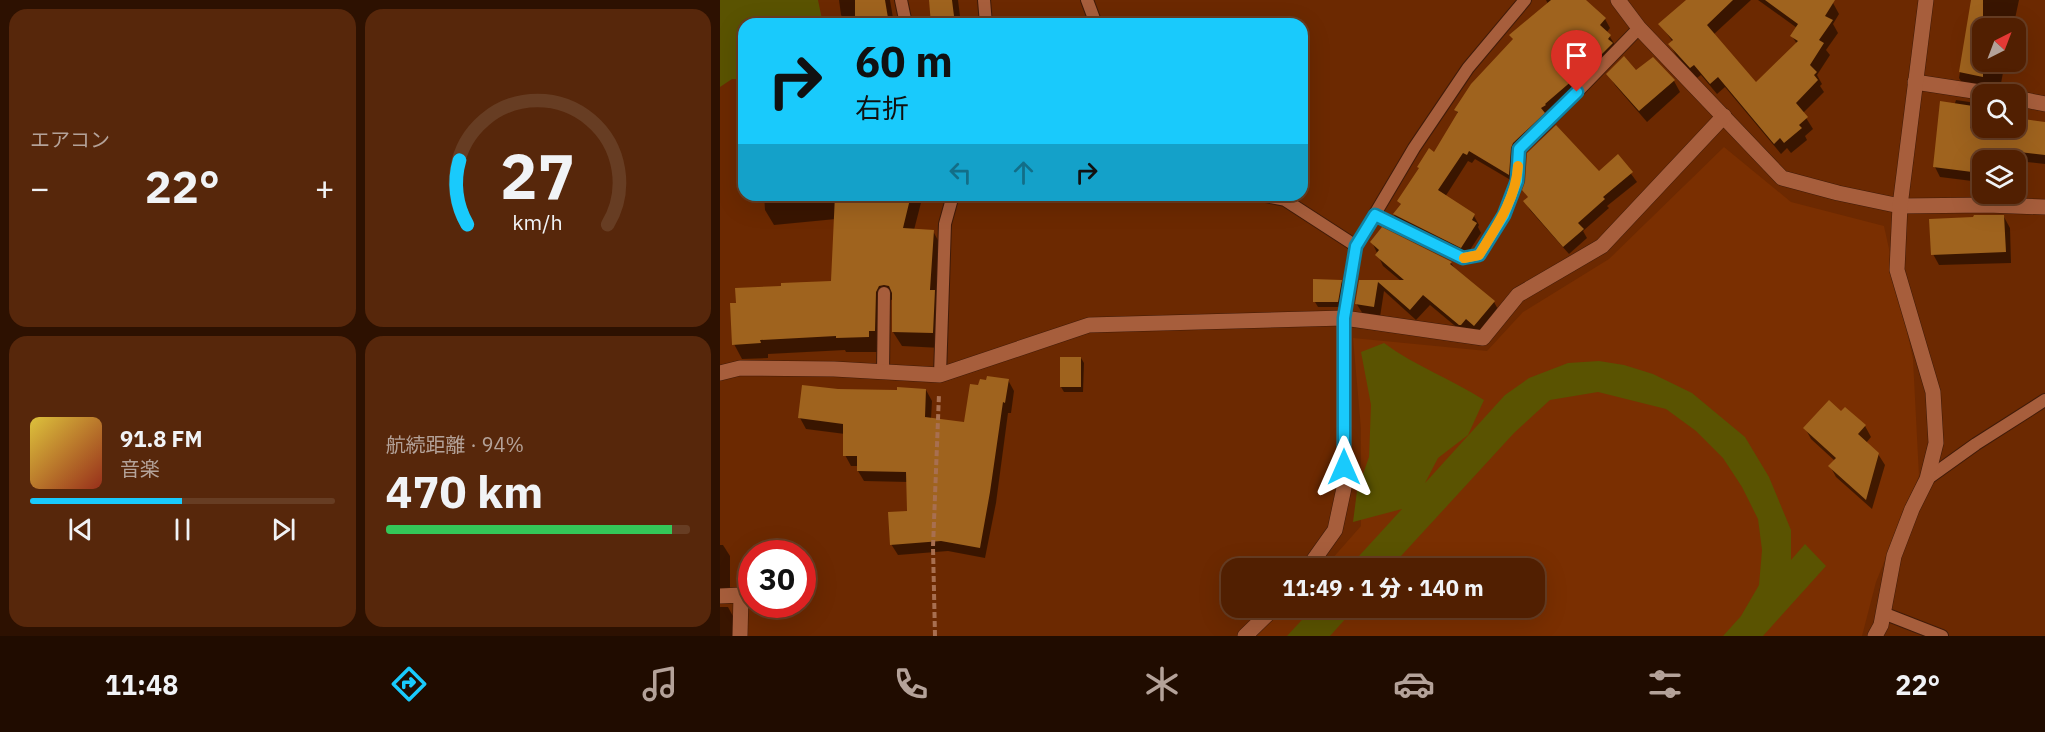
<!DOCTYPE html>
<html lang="ja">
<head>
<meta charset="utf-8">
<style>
	:root { --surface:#511f01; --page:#57270b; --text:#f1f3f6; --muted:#b4a299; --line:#673d23; --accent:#19cafc }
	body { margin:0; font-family:"IBM Plex Sans","Noto Sans JP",sans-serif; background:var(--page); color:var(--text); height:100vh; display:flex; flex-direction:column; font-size:22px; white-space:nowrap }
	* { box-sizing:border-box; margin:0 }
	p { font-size:20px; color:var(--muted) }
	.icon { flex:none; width:33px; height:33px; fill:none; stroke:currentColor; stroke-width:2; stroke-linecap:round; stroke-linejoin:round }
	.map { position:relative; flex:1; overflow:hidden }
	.side { display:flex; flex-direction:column; gap:9px; padding:9px; background:#2d1101; width:720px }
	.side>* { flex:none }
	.guide { position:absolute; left:18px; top:18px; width:570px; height:183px; border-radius:18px; box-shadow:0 6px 24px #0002,0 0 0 2px var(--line); background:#19cafc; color:#111; overflow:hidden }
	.needle { width:39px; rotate:42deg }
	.buttons { position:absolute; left:1252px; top:18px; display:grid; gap:12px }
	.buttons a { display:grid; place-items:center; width:54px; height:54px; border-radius:12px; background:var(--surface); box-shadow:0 6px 24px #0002,0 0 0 2px var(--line); font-size:30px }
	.speed { position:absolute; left:18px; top:540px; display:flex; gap:12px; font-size:30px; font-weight:700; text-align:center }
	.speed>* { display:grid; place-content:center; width:78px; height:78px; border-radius:50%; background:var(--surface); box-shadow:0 6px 24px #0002,0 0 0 2px var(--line); line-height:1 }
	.speed .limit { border:9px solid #d22; background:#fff; color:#111 }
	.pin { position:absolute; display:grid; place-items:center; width:51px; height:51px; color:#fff; margin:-62px -26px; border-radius:50% 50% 50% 0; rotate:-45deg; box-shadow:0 0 6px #0007 }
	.pin .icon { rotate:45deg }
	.me { position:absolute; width:66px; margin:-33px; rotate:0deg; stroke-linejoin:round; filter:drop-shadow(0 0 4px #0008) }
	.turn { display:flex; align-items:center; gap:21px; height:126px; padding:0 18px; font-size:27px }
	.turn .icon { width:78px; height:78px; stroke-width:2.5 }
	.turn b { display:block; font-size:42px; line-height:51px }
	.lanes { display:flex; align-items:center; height:57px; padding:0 18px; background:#0003; justify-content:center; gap:30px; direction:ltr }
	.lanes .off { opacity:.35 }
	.big { font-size:45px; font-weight:800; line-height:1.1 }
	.side .card { flex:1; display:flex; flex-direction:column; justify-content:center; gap:9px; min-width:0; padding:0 21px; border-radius:18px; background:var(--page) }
	.side .dial { align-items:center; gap:0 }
	.dial svg { height:156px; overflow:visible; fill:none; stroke:var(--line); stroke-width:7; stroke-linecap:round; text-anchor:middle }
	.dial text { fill:var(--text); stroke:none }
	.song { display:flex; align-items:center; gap:18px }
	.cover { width:72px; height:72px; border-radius:9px; background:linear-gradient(135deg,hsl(50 70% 55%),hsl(10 70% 35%)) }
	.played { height:6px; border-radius:3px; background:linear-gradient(90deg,var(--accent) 50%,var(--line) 50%) }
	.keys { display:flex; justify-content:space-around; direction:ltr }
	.heat { display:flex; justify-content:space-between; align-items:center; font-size:33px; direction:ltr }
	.charge { height:9px; border-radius:4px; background:linear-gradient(90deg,#34c759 94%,var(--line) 0) }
	.side .tiles { flex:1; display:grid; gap:9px; grid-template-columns:repeat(2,1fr) }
	.trip { position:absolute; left:501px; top:558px; width:324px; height:60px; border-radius:18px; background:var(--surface); box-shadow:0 6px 24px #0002,0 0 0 2px var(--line); font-weight:800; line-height:60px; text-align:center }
	.menu { display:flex; height:96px; justify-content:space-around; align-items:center; background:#200c00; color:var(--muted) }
	.menu .icon { width:42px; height:42px }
	.menu .on { color:var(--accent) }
	.menu b { font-size:27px; color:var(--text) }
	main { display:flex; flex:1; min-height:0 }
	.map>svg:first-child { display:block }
</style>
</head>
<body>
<main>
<section class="side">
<div class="tiles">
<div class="card"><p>エアコン</p>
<div class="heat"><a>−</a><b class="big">22°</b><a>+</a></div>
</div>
<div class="card dial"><svg viewBox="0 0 100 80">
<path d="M14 69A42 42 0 1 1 86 69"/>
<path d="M14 69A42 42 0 0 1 10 36" stroke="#19cafc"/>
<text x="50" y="56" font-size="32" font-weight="700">27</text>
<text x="50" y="72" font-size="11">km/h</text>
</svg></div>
<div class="card">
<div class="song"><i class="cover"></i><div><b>91.8 FM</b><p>音楽</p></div></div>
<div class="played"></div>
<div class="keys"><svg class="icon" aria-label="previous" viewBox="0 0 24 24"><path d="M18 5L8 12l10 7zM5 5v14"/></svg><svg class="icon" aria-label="pause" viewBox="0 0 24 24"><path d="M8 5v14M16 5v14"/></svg><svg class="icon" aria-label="next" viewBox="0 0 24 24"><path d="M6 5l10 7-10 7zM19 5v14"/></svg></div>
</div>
<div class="card"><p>航続距離 · 94%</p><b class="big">470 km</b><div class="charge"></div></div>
</div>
</section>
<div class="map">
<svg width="1325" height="636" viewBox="0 0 1325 636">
	<rect width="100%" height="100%" fill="#6c2901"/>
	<!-- built -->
	<polygon fill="#7a2f01" points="1004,147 1071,202 1164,226 1193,359 1199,476 1156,582 1142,636 528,636 560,608 814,608 814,568 604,568 641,526 641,429 633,338 767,351 803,312 889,259"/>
	<!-- green -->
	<g fill="#5a5301">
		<polygon points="0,0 98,0 103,24 24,24 24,79 12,79 0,87"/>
		<path d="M664 343C695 366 731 379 764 400L748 435 718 458 705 483 785 395 809 378 848 363 879 361 904 365 933 374 972 393 1025 437 1049 477 1071 530V560L1085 544 1106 566 1043 636H1003L1021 616 1039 585 1042 550 1038 519 1022 487 1003 458 976 431 946 409 878 392 830 400 794 433 670 568H628L682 509 633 522 637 491 649 457 651 405 641 352Z"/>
		<polygon points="593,608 635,608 610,636 567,636"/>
	</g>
	<!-- shadow -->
	<g fill="#0007">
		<polygon points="119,0 170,0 174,24 127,24 121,15"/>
		<polygon points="210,0 238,0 240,16 251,16 255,24 213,24"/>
		<polygon points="826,0 864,0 885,19 890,28 887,32 895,45 798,152 794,182 755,159 752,163 748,161 725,197 754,216 759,225 758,227 761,233 746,256 680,224 674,215 682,206 679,201 715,154 738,114 736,110 794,40 791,35 828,4"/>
		<polygon points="972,0 1031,0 993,35 1036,85 1077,44 1072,36 1077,28 1038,0 1108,0 1113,3 1119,14 1113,24 1118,33 1106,50 1110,55 1097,75 1102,84 1100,86 1104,92 1083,113 1093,129 1085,136 1087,140 1071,153 1067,148 1061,154 1005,87 997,94 981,75 977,78 956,55 950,45 953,42 940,24"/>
		<polygon points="1257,0 1299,0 1293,28 1263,28 1263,62 1285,62 1279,94 1246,89 1239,78 1246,37"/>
		<polygon points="933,59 954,81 960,92 927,122 895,85 888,74 916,73"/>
		<polygon points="1236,100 1263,104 1263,128 1296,128 1296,115 1299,120 1325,123 1325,164 1297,161 1296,167 1296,160 1263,160 1263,194 1292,194 1290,205 1264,205 1258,195 1260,182 1220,177 1215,167"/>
		<polygon points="898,156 917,182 887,206 889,208 863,231 867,238 849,254 810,210 805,201 879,173"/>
		<polygon points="44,195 203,195 194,230 213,231 221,246 221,348 182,346 173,332 174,299 168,301 163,346 157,346 157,352 126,352 125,350 48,354 48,358 22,359 14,344 113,282 116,219 54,225 45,210"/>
		<polygon points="1284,217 1290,228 1291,263 1219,265 1213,254"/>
		<polygon points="652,242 731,263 735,269 774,302 780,313 761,335 753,329 746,335 710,305 696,320 664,291 660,317 643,314 636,303 640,281 681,281 663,266"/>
		<polygon points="621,281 624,286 621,307 598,307 595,302"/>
		<polygon points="361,358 364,363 363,392 344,392 341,387"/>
		<polygon points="288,380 294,391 291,413 288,413 276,503 265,558 228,551 178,555 171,544 189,513 188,482 144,481 138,471 138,466 131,466 125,455 125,434 86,429 80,418 118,390 206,390 212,401 211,419 246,424 260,387"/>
		<polygon points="1121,413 1145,426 1151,437 1146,443 1158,454 1165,465 1152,509 1116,477 1110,466 1115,461 1091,439 1085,428"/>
		<polygon points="0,545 3,545 10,556 10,597 0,600"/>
		<polygon points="0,607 8,607 14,618 15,636 0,636"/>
	</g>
	<!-- building -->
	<g fill="#9f631e">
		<polygon points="135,0 165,0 169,24 135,24"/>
		<polygon points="209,0 232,0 235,24 211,24"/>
		<polygon points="831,0 866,0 886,18 880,25 891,35 888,39 893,43 875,61 825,104 826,105 821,108 825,113 793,143 791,148 789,175 749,151 747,155 743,153 718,190 755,214 752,220 757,223 741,248 673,214 681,204 677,201 699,168 697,167 709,148 714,152 738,112 734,110 751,84 793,39 789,35"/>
		<polygon points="966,0 1013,0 987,25 1036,82 1078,41 1070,36 1078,24 1045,0 1115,0 1105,16 1113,20 1099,40 1104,43 1090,65 1097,72 1094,75 1098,80 1076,103 1088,117 1079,125 1082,128 1064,143 1060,138 1054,144 998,77 990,84 974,65 970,68 948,44 953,40 938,24"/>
		<polygon points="1251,0 1263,0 1263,77 1239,72"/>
		<polygon points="904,56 916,70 933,57 955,80 919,111 886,74"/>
		<polygon points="1220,101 1253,106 1250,128 1296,128 1296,118 1325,122 1325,155 1291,151 1289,160 1263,160 1263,194 1285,194 1284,196 1257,195 1260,173 1213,167"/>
		<polygon points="836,125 879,171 898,154 913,172 883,197 885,199 858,223 864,229 843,247 803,201 808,197 802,190 805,182 807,153"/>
		<polygon points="115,195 191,195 183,228 214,230 210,290 215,290 213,333 172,332 172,293 169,286 164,285 159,286 156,292 155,331 149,331 149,337 116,338 116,336 40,340 41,343 12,345 10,303 16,303 15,288 61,286 61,283 111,281"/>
		<polygon points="1254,215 1284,215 1286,252 1211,255 1209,219 1253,217"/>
		<polygon points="662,227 732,262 730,264 775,301 754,326 746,319 741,325 739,325 703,295 690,310 658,282 654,307 635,304 639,280 684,280 655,255 659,250 650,242"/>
		<polygon points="593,279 622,280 618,302 593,302"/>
		<rect x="340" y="357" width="21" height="30"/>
		<polygon points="267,376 289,379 285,403 283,402 270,492 260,548 221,541 170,545 168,512 187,511 186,472 137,471 137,456 123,456 123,424 78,418 82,385 118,389 177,390 177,387 206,389 205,417 244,422 250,384 258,385 260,379 266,380"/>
		<polygon points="1109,400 1121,411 1125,407 1146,425 1138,434 1159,453 1146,500 1108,466 1116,458 1083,428"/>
	</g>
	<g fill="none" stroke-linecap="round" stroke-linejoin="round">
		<!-- lane casing -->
		<g stroke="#401b09" stroke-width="14">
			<g id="lane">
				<polyline points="181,0 186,24"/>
				<polyline points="264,0 266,24"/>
				<polyline points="367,0 376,24"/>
				<polyline points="541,195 565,200 636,246"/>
				<polyline points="655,215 743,258 759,255 784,215 797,181 799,149 825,125 919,28"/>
				<polyline points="624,318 636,246 694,148 748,68 805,0"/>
				<polyline points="163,372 164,293"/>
				<polyline points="220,375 225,224 233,195"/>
				<polyline points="1207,479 1256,444 1325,400"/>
				<polyline points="1163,613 1222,636"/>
			</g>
		</g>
		<!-- street casing -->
		<g stroke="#401b09" stroke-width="16">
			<g id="street">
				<polyline points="898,0 919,28 1062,178 1118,193 1180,206 1267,205 1325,207"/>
				<polyline points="1195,82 1273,94"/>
				<polyline points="1296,98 1325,104"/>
				<polyline points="0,373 20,368 114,369 220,375 369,325 624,318 763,338 798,295 882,246 1004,116"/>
				<polyline points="588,568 615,530 624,488 624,318"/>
				<polyline points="0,596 21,595 20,636"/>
				<polyline points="525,636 554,608"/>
				<polyline points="1155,636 1161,625 1174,556 1192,509 1207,479 1216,443 1213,392 1177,270 1180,206 1206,0"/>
			</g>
		</g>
		<!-- path -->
		<polyline stroke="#a86f50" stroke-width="4" stroke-dasharray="6 3" stroke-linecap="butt" points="215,636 213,547 219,394"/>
		<!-- lane -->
		<use href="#lane" stroke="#a75e3c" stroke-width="12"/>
		<!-- street -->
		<use href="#street" stroke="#a75e3c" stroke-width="15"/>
	</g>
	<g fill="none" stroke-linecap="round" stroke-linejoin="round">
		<!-- route casing -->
		<g stroke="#1083a4" stroke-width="15">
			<polyline id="route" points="624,467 624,318 636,246 655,215 743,258 759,255 784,215 797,181 799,149 857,92"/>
		</g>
		<!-- route -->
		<use href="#route" stroke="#19cafc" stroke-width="10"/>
		<!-- slow -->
		<path stroke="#f59e0b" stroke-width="10" d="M744 258 759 255C776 227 796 199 798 166"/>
	</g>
</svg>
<div class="buttons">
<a><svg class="needle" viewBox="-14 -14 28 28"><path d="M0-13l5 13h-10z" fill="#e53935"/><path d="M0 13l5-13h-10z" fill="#b4a299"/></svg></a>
<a><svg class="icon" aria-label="search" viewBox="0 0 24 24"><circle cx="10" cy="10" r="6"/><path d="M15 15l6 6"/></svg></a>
<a><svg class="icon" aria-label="layers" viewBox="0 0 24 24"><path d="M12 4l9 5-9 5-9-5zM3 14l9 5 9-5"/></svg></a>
</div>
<div class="speed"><div class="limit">30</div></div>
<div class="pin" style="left:857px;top:92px;background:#d93025"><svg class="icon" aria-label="arrive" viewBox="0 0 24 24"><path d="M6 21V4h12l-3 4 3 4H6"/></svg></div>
<svg class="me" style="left:624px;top:467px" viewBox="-20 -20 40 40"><path d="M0-17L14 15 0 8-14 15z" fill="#19cafc" stroke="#fff" stroke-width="4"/></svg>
<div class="trip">11:49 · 1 分 · 140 m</div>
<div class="guide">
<div class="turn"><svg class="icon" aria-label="right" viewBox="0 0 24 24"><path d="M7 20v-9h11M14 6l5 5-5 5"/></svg><div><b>60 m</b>右折</div></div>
<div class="lanes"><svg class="icon off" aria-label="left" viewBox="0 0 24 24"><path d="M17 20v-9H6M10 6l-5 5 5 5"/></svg><svg class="icon off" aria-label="ahead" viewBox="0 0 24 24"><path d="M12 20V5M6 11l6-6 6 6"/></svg><svg class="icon" aria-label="right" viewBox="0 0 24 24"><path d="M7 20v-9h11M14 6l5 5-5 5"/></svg></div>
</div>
</div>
</main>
<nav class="menu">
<b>11:48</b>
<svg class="icon on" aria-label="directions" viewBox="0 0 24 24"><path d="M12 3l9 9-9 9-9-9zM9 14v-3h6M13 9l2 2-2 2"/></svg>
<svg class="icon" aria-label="music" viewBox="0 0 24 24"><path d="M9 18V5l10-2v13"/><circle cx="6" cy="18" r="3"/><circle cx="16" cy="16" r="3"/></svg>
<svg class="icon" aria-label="phone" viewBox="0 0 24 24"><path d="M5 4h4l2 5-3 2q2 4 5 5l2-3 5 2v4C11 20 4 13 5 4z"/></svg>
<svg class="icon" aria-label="climate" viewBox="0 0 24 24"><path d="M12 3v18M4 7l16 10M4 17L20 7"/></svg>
<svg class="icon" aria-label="car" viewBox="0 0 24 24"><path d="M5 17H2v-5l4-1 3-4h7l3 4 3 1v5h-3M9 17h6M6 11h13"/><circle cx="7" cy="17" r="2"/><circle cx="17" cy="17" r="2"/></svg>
<svg class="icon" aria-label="filters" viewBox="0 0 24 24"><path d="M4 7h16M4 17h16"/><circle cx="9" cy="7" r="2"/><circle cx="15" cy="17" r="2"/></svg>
<b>22°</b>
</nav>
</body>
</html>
